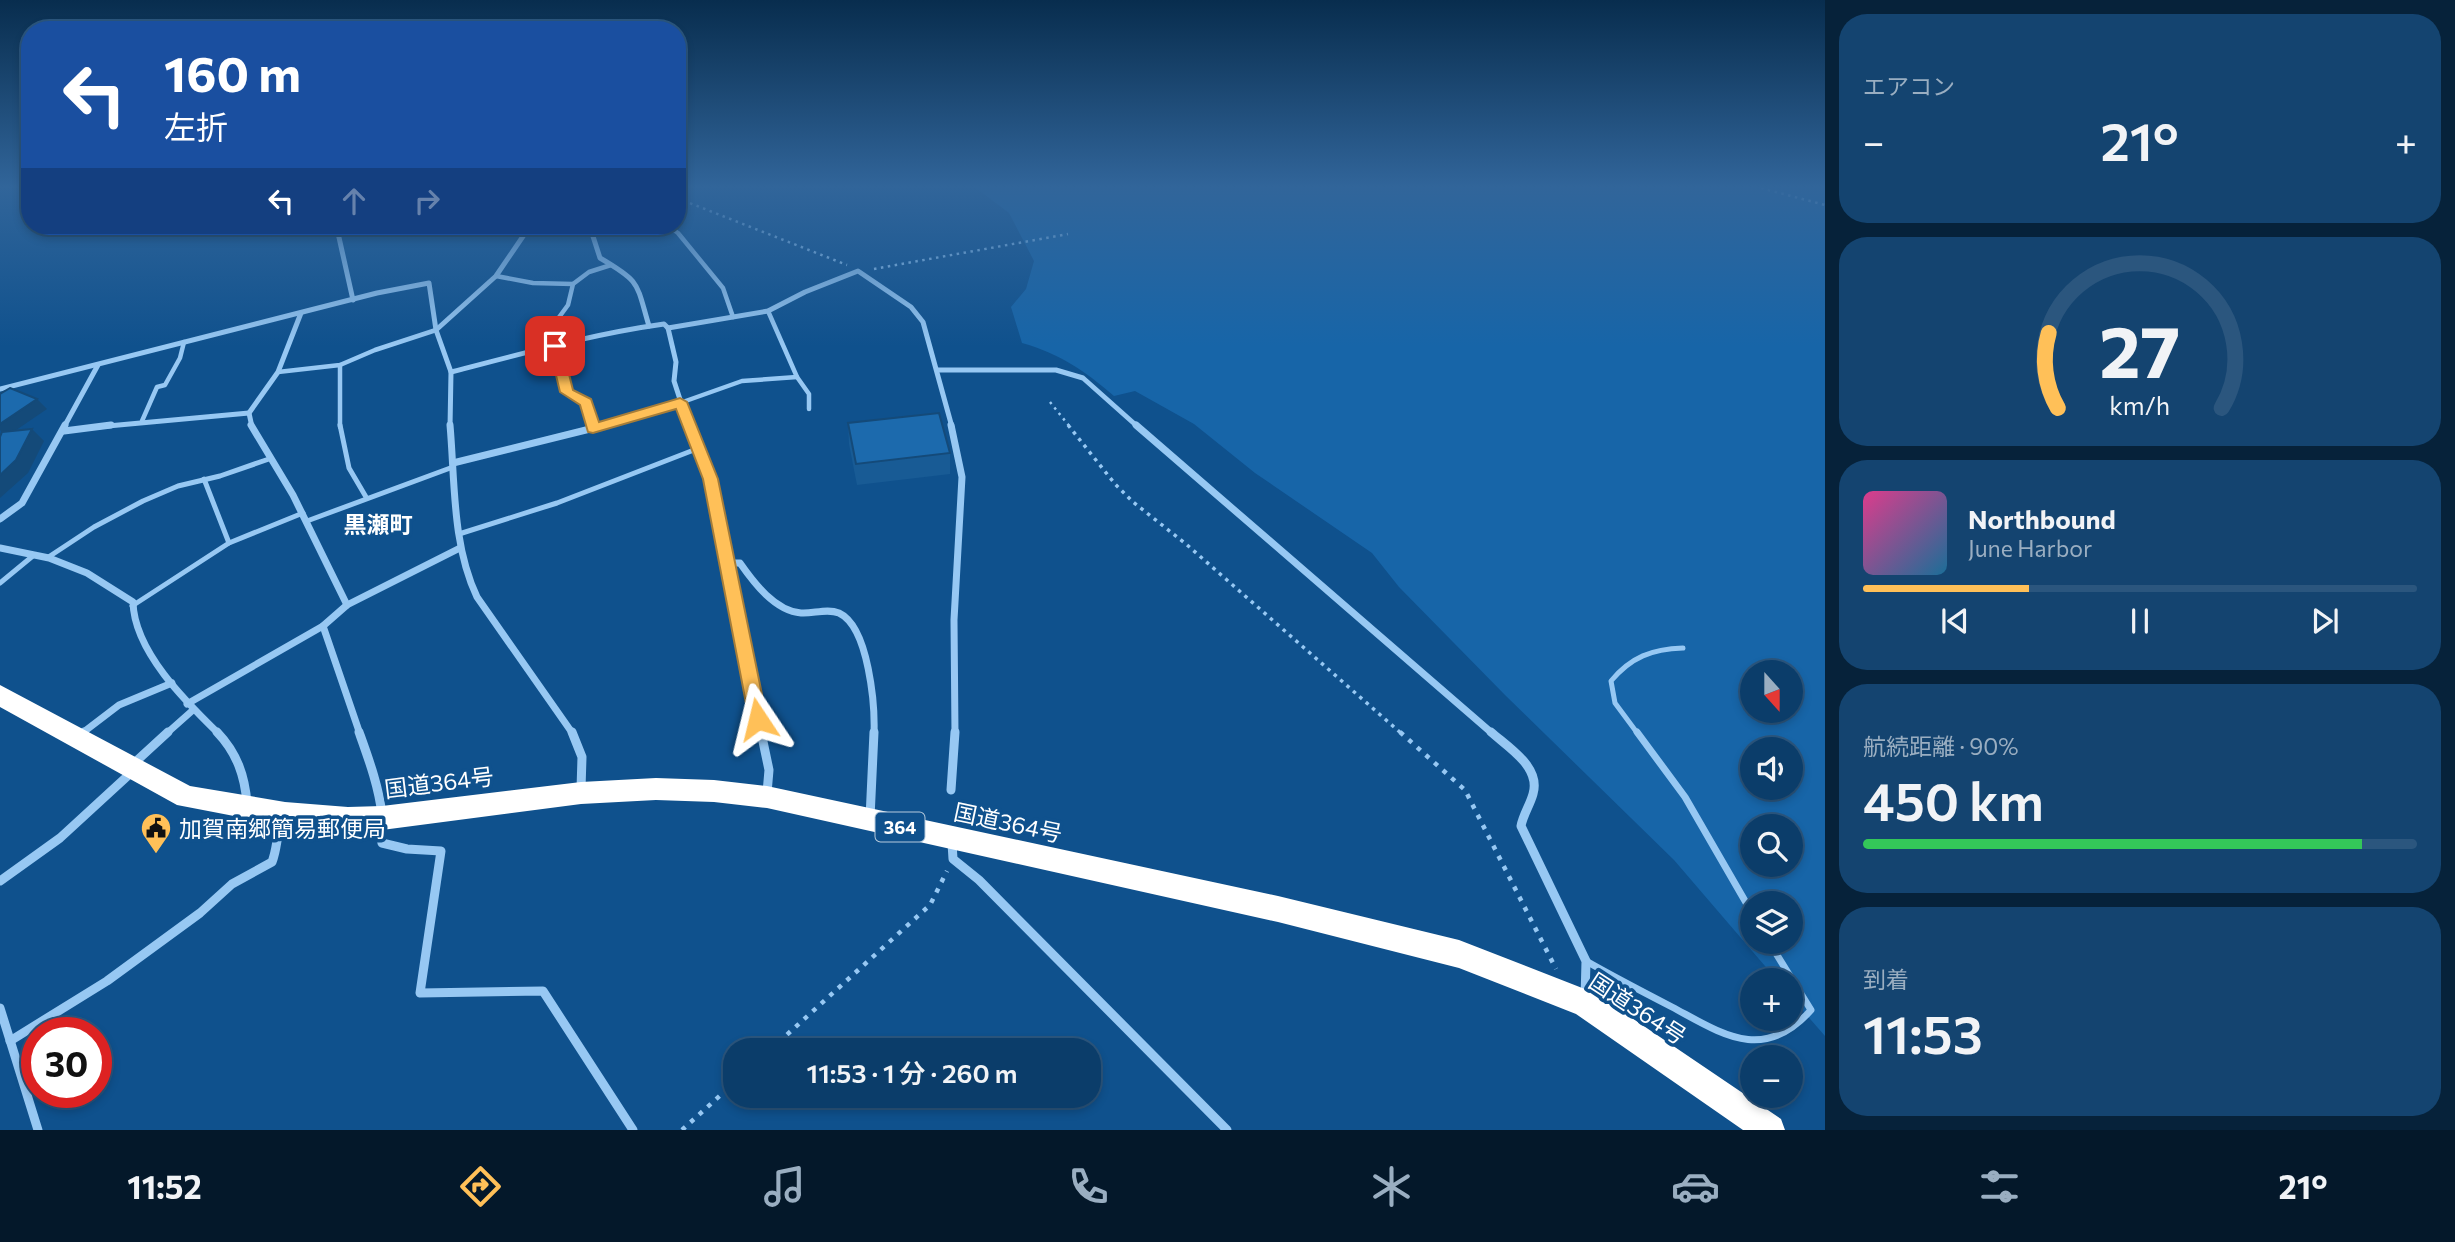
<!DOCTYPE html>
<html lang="ja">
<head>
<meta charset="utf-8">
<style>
	:root { --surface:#0b3d6a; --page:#144470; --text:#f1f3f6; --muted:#9aaec1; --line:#2b567e; --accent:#ffc058 }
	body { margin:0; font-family:Commissioner,"Noto Sans JP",sans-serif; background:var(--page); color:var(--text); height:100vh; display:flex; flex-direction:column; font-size:26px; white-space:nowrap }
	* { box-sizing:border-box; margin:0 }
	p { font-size:23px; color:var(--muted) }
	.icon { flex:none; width:38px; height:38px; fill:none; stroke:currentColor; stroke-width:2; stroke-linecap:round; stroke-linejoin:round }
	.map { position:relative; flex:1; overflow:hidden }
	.panel { display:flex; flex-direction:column; gap:14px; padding:14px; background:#06223a; width:630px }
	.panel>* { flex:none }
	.banner { position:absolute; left:21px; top:21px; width:665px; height:214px; border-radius:28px; box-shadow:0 4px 10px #0003,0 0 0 2px var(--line); background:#1a4fa0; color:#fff; overflow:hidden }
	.needle { width:46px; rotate:159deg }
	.buttons { position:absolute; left:1740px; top:660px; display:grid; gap:14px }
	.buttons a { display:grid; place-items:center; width:63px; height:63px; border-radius:50%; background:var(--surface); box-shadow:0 4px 10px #0003,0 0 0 2px var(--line); font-size:35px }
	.speed { position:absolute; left:21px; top:1017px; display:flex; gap:14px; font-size:35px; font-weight:700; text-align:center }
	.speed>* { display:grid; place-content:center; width:91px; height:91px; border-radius:50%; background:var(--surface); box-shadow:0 4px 10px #0003,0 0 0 2px var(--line); line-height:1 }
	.speed .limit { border:10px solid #d22; background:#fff; color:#111 }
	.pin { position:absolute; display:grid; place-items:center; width:60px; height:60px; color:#fff; margin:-30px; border-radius:14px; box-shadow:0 4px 10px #0006 }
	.me { position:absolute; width:77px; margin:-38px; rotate:350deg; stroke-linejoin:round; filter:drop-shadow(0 0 5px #0008) }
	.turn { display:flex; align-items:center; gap:24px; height:147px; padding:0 28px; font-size:32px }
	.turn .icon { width:91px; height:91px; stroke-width:2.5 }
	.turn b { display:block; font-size:49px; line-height:60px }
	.lanes { display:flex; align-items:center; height:66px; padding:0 28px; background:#0003; justify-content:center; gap:35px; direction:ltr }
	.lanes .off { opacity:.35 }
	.big { font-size:52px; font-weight:600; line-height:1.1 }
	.panel .tile { flex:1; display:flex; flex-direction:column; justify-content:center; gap:10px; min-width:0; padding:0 24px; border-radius:28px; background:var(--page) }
	.panel .dial { align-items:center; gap:0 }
	.dial svg { height:182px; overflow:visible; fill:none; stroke:var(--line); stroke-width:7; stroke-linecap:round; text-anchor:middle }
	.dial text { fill:var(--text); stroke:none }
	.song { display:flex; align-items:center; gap:21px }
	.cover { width:84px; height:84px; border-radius:10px; background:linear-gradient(135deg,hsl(330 70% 55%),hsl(200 70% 35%)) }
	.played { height:7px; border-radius:4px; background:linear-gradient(90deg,var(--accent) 30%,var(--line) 30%) }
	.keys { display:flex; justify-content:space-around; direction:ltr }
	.heat { display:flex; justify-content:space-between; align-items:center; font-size:38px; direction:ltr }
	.charge { height:10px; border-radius:5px; background:linear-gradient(90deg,#34c759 90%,var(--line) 0) }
	.trip { position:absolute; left:723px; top:1038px; width:378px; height:70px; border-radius:28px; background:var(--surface); box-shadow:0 4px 10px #0003,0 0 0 2px var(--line); font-weight:600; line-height:70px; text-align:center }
	.tabs { display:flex; height:112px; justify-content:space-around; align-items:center; background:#04182a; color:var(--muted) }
	.tabs .icon { width:49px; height:49px }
	.tabs .current { color:var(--accent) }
	.tabs b { font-size:32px; color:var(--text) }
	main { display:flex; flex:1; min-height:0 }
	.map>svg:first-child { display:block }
</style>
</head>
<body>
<main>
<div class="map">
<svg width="1825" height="1130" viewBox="0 0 1825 1130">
	<rect width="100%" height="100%" fill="#0f518d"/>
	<!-- green -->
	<path fill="#1765a8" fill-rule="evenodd" d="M976 188H1825V1036L1790 996V980H1777L1674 860 1505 695 1399 587 1372 553 1255 473 1194 424 1135 391 1114 396C1084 370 1060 354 1022 343L1011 307 1026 289 1034 261 1009 213ZM1752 672H1790V710H1752ZM1752 749H1790V788H1752ZM1752 826H1790V864H1752ZM1752 903H1790V942H1752Z"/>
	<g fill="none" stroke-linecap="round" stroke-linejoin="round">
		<!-- path-far2 -->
		<g stroke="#97c8f3" stroke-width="2.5" stroke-dasharray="2.5 4.5" stroke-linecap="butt">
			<polyline points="1761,188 1825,205"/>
			<polyline points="677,198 847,265"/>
			<polyline points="874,269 1068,234"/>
			<polyline points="1050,402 1070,427"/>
		</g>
		<!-- path-far1 -->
		<polyline stroke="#97c8f3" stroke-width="3.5" stroke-dasharray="3.5 5" stroke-linecap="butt" points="1068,425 1115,484 1133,502 1186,544 1402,734"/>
		<!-- path -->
		<g stroke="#97c8f3" stroke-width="4.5" stroke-dasharray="4.5 7" stroke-linecap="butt">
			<polyline points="1400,732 1465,790 1556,969"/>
			<polyline points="770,1050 930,905 947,871"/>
			<polyline points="682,1130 735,1082"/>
		</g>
		<!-- lane-far2 -->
		<g stroke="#97c8f3" stroke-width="4.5">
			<polyline points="668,226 678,233 723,288 733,317"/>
			<polyline points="593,231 629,226"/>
			<polyline points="496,276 533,283 573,284"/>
			<polyline points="768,311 797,377 809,394 809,409"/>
			<polyline points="562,343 557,320 568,305 573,284 589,272 611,265"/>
			<polyline points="555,346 567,392 587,402 593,427"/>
			<polyline points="278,372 340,365 375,350 436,330"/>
			<polyline points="680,403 742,381 797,377"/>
			<polyline points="142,421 157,387 165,385 180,358 184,342"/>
			<polyline points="340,427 340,365"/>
		</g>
		<!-- lane-far1 -->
		<g stroke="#97c8f3" stroke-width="5">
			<polyline points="340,425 349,468 366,497"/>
			<polyline points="592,425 593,428"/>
			<polyline points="204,479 229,543"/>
			<polyline points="307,521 453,467"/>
			<polyline points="459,534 557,503 699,448"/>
			<polyline points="47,558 94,527 143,501 178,486 220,476 269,459"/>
			<polyline points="0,583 34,555"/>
			<polyline points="132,606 229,543 303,513"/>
			<path d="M1638 734 1615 703 1611 681C1631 657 1652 649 1683 648"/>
		</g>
		<!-- lane -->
		<g stroke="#97c8f3" stroke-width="7">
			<polyline points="1637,732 1685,797 1752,913"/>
			<path d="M1586 961C1614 977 1643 992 1672 1007 1721 1033 1763 1064 1811 1010L1769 942"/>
		</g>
		<!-- street-far2 -->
		<g stroke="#97c8f3" stroke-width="5">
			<path d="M576 226 590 227 600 258C641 282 636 282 649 326"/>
			<polyline points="353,300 338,233 373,226"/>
			<polyline points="668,328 676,362 674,381 689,427"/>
			<polyline points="436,330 496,276 530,226"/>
			<polyline points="938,370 1056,370 1083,378 1138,427"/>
			<path d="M451 372C521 354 592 334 664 324L668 328 768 311 805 292 858 271 911 307 923 322 952 427"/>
			<polyline points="0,389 377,293 429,283 436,330 451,372 450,427"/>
			<polyline points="64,427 98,365"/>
			<polyline points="97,427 249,413"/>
			<polyline points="252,427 249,413 278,372 301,313"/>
			<polyline points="600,427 680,403"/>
		</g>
		<!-- street-far1 -->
		<g stroke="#97c8f3" stroke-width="7">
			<polyline points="251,425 293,495 347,605"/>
			<path d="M450 425C455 482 452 544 477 597L573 734"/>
			<polyline points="689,425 710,479 762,734"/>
			<polyline points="951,425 962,477 954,620 955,734"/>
			<polyline points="1136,425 1493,734"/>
			<polyline points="64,431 111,425"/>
			<polyline points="453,463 606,425"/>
			<polyline points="0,519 22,503 65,425"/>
			<path d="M0 548 49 558 87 573 133 602C134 651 186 702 219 734"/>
			<path d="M728 563H740C754 583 775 611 801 613 813 614 827 608 839 613 869 627 875 706 874 734"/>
			<polyline points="187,704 323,626"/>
			<polyline points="81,734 119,705 172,683"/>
			<polyline points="166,734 193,710"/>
			<polyline points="360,734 323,626 347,605 460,548"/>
		</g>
		<!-- street -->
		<g stroke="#97c8f3" stroke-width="9">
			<path d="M217 732C237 753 245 776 247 804"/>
			<path d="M359 732C369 760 379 787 382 815 382 825 378 833 382 843L407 849 441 851 420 993 543 991 633 1130"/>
			<polyline points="572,732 582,757 581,789"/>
			<polyline points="761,732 769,770 767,793"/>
			<path d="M1491 732C1509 748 1541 767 1533 794 1530 805 1523 815 1521 826L1586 961 1585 999"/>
			<polyline points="79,736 84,732"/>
			<polyline points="132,765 168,732"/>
			<polyline points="951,790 955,732"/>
			<polyline points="870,818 874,732"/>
			<polyline points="952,843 953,859 979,880 1227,1130"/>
			<polyline points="0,881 60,838 133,771"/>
			<polyline points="0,1008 38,1130"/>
			<path d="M10 1041 107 981 200 913 232 884 272 862C278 847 276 833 283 818"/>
		</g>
		<!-- highway -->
		<polygon fill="#fff" fill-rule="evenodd" points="0,685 190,786 285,802 348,807 382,806 581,782 656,778 714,780 767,786 1278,896 1459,940 1595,993 1781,1119 1785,1130 1743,1130 1576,1014 1459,968 1278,922 767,808 714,802 656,800 581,804 382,830 348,831 285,826 177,805 0,707"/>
	</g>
	<!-- wall -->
	<polygon fill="#185b95" points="848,423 950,453 950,474 857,485 849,444"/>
	<!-- shaded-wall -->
	<g fill="#144a79">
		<polygon points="37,399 47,409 6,437 0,430 0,424"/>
		<polygon points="32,429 44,441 28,473 0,498 0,475"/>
	</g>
	<!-- building -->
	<g fill="#1c6aad" stroke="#144a79" stroke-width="2">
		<polygon points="10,388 37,399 0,424 0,394"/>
		<polygon points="939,413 950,453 856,464 848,423"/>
		<polygon points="32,429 16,460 0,475 0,437 2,432"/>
	</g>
	<!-- sky -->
	<linearGradient id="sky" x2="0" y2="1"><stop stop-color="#082d4e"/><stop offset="0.54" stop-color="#31659a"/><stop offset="1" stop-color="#31659a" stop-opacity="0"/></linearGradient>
	<rect width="1825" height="346" fill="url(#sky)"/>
	<!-- route -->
	<polygon fill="#ffc058" stroke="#a67d39" stroke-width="2" points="555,342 562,346 573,390 591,399 599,422 680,398 687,402 718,479 767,719 765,725 758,727 752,725 749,719 703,479 676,409 593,433 588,432 580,405 560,392 549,346"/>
	<!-- icons -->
	<defs>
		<g id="civic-pin" transform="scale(1.575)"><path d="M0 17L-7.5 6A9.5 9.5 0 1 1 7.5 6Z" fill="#ffc058" stroke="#0f518d"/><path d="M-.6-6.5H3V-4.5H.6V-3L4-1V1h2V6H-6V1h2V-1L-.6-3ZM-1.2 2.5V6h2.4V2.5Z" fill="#111"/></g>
	</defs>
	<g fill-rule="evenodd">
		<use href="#civic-pin" x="156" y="828"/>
	</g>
	<g text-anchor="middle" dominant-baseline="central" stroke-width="7" stroke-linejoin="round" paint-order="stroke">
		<!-- shield labels -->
		<rect fill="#0f518d" stroke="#b7cbdd" stroke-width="2" x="875.5" y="812.5" width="49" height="29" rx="5"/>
		<g font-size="18" font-weight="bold" fill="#fff">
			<text x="900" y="827">364</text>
		</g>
		<!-- quarter labels -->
		<g font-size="23" font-weight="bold" fill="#fff" stroke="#0f518d">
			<text x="378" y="524">黒瀬町</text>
		</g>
		<!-- near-street labels -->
		<g font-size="23" fill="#fff" stroke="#0f518d">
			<text transform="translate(439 782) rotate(-7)">国道364号</text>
			<text transform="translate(1008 822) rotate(12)">国道364号</text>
			<text transform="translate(1638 1008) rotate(33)">国道364号</text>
		</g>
		<!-- near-poi labels -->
		<g font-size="23" fill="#fff" stroke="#0f518d" text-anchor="start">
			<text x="179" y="828">加賀南郷簡易郵便局</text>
		</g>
	</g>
</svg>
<div class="buttons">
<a><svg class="needle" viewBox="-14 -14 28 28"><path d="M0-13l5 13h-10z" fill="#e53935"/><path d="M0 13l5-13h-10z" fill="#9aaec1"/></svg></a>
<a><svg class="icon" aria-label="sound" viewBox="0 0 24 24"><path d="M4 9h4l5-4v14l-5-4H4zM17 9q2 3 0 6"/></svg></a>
<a><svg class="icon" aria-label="search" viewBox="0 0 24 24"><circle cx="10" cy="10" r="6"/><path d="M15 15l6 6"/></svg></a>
<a><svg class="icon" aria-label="layers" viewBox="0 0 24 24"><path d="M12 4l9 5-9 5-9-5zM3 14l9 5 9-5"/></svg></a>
<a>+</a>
<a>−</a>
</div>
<div class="speed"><div class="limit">30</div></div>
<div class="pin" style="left:555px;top:346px;background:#d93025"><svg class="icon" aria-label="arrive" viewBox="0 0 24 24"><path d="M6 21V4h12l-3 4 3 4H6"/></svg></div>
<svg class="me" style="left:758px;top:719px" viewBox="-20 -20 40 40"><path d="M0-17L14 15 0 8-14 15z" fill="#ffc058" stroke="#fff" stroke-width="4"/></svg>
<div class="trip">11:53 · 1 分 · 260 m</div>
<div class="banner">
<div class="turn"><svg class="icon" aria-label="left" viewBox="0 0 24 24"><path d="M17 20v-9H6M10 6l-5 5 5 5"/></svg><div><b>160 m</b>左折</div></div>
<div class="lanes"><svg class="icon" aria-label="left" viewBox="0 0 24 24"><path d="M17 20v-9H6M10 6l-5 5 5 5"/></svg><svg class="icon off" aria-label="ahead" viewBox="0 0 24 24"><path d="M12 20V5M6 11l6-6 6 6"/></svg><svg class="icon off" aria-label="right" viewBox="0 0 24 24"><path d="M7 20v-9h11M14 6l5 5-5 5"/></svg></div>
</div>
</div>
<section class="panel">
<div class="tile"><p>エアコン</p>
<div class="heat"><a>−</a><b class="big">21°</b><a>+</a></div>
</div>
<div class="tile dial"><svg viewBox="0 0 100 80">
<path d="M14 69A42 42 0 1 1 86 69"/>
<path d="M14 69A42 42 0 0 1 10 36" stroke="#ffc058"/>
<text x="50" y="56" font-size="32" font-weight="700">27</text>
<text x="50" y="72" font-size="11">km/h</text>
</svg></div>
<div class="tile">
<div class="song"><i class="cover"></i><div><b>Northbound</b><p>June Harbor</p></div></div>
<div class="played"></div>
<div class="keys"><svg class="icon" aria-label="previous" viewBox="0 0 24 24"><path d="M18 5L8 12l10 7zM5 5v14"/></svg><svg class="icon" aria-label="pause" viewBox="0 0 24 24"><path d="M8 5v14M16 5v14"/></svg><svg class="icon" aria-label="next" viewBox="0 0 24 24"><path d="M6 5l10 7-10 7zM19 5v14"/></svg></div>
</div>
<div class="tile"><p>航続距離 · 90%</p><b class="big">450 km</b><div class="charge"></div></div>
<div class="tile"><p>到着</p><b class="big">11:53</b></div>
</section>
</main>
<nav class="tabs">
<b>11:52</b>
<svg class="icon current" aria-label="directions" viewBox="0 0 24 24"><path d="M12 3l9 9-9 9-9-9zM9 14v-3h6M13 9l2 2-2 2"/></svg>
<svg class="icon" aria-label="music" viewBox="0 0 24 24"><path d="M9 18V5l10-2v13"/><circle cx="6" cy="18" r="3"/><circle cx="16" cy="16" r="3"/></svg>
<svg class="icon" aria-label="phone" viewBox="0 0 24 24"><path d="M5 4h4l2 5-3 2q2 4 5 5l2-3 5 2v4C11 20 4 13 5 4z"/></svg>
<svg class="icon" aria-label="climate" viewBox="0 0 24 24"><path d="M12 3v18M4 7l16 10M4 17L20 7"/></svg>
<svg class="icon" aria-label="car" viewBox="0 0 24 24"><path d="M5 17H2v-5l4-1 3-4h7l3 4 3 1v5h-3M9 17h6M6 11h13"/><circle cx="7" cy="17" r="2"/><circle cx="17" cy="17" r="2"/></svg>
<svg class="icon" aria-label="filters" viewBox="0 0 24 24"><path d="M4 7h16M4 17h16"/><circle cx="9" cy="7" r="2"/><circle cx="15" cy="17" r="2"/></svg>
<b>21°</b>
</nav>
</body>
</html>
